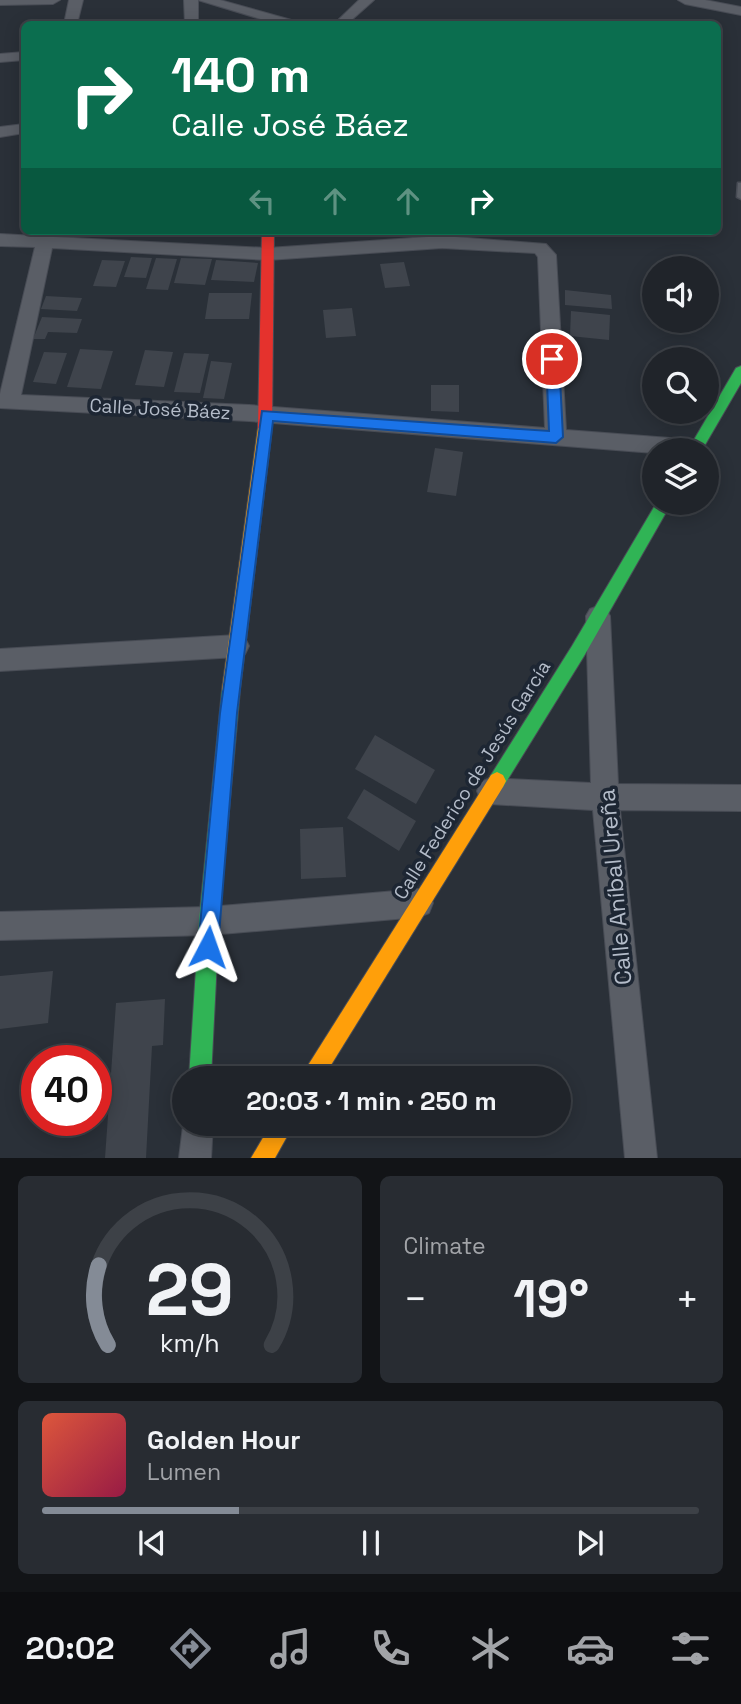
<!DOCTYPE html>
<html lang="en">
<head>
<meta charset="utf-8">
<style>
	:root { --surface:#20242a; --page:#282c32; --text:#f1f3f6; --muted:#a2a4a8; --line:#3d4147; --accent:#848b96 }
	body { margin:0; font-family:"Space Grotesk",sans-serif; background:var(--page); color:var(--text); height:100vh; display:flex; flex-direction:column; font-size:26px; white-space:nowrap }
	* { box-sizing:border-box; margin:0 }
	p { font-size:23px; color:var(--muted) }
	.icon { flex:none; width:38px; height:38px; fill:none; stroke:currentColor; stroke-width:2; stroke-linecap:round; stroke-linejoin:round }
	.map { position:relative; height:1158px; overflow:hidden }
	.sheet { display:flex; flex-direction:column; gap:18px; padding:18px; background:#121417; flex:1 }
	.sheet>* { flex:none }
	.banner { position:absolute; left:21px; top:21px; width:700px; height:214px; border-radius:10px; box-shadow:0 4px 18px #0003,0 0 0 2px var(--line); background:#0b6e4f; color:#fff; overflow:hidden }
	.buttons { position:absolute; left:642px; top:256px; display:grid; gap:14px }
	.buttons a { display:grid; place-items:center; width:77px; height:77px; border-radius:50%; background:var(--surface); box-shadow:0 4px 18px #0003,0 0 0 2px var(--line); font-size:35px }
	.speed { position:absolute; left:21px; top:1045px; display:flex; gap:14px; font-size:35px; font-weight:700; text-align:center }
	.speed>* { display:grid; place-content:center; width:91px; height:91px; border-radius:50%; background:var(--surface); box-shadow:0 4px 18px #0003,0 0 0 2px var(--line); line-height:1 }
	.speed .limit { border:10px solid #d22; background:#fff; color:#111 }
	.pin { position:absolute; display:grid; place-items:center; width:60px; height:60px; color:#fff; margin:-30px; border:4px solid #fff; border-radius:50%; box-shadow:0 2px 7px #0007 }
	.me { position:absolute; width:77px; margin:-38px; rotate:4deg; stroke-linejoin:round; filter:drop-shadow(0 0 5px #0008) }
	.turn { display:flex; align-items:center; gap:24px; height:147px; padding:0 35px; font-size:32px }
	.turn .icon { width:91px; height:91px; stroke-width:2.5 }
	.turn b { display:block; font-size:49px; line-height:60px }
	.lanes { display:flex; align-items:center; height:66px; padding:0 35px; background:#0003; justify-content:center; gap:35px; direction:ltr }
	.lanes .off { opacity:.35 }
	.big { font-size:52px; font-weight:800; line-height:1.1 }
	.sheet .widget { flex:1; display:flex; flex-direction:column; justify-content:center; gap:10px; min-width:0; padding:0 24px; border-radius:10px; background:var(--page) }
	.sheet .dial { align-items:center; gap:0 }
	.dial svg { height:182px; overflow:visible; fill:none; stroke:var(--line); stroke-width:7; stroke-linecap:round; text-anchor:middle }
	.dial text { fill:var(--text); stroke:none }
	.song { display:flex; align-items:center; gap:21px }
	.cover { width:84px; height:84px; border-radius:10px; background:linear-gradient(135deg,hsl(10 70% 55%),hsl(340 70% 35%)) }
	.played { height:7px; border-radius:4px; background:linear-gradient(90deg,var(--accent) 30%,var(--line) 30%) }
	.keys { display:flex; justify-content:space-around; direction:ltr }
	.heat { display:flex; justify-content:space-between; align-items:center; font-size:38px; direction:ltr }
	.sheet .tiles { flex:1; display:grid; gap:18px; grid-template-columns:1fr 1fr }
	.widget:last-child { grid-column:span 2 }
	.trip { position:absolute; left:172px; top:1066px; width:399px; height:70px; border-radius:35px; background:var(--surface); box-shadow:0 4px 18px #0003,0 0 0 2px var(--line); font-weight:800; line-height:70px; text-align:center }
	.tab-bar { display:flex; height:112px; justify-content:space-around; align-items:center; background:#0d0e11; color:var(--muted) }
	.tab-bar .icon { width:49px; height:49px }
	.tab-bar .on { color:var(--accent) }
	.tab-bar b { font-size:32px; color:var(--text) }
	.map>svg:first-child { display:block }
</style>
</head>
<body>
<div class="map">
<svg width="741" height="1158" viewBox="0 0 741 1158">
	<rect width="100%" height="100%" fill="#2a3038"/>
	<!-- building -->
	<g fill="#3f444c">
		<polygon points="131,257 152,258 146,278 124,277"/>
		<polygon points="156,258 177,259 168,290 146,289"/>
		<polygon points="181,258 212,259 205,285 174,283"/>
		<polygon points="102,260 125,261 116,287 93,286"/>
		<polygon points="216,260 258,263 254,282 211,280"/>
		<polygon points="404,262 410,286 385,288 380,264"/>
		<polygon points="565,290 611,295 612,309 565,305"/>
		<polygon points="209,293 252,293 249,319 205,319"/>
		<polygon points="46,296 82,298 77,311 41,309"/>
		<polygon points="352,308 356,336 326,338 323,310"/>
		<polygon points="571,311 610,315 609,340 570,336"/>
		<polygon points="42,317 82,319 77,333 48,332 45,339 33,339"/>
		<polygon points="80,349 113,351 101,389 67,387"/>
		<polygon points="145,350 173,352 164,387 135,385"/>
		<polygon points="44,352 67,353 56,384 33,382"/>
		<polygon points="184,353 209,354 200,393 174,392"/>
		<polygon points="211,361 232,363 224,399 203,398"/>
		<polygon points="431,385 459,385 459,412 431,411"/>
		<polygon points="435,448 463,452 456,496 427,492"/>
		<polygon points="375,735 435,770 416,804 355,769"/>
		<polygon points="364,789 416,821 399,851 347,818"/>
		<polygon points="343,827 346,877 301,879 300,829"/>
		<polygon points="53,971 48,1023 0,1029 0,976"/>
		<polygon points="165,999 163,1045 152,1046 146,1158 105,1158 116,1003"/>
	</g>
	<g fill="none" stroke-linecap="round" stroke-linejoin="round">
		<!-- lane casing -->
		<g stroke="#484c55" stroke-width="3">
			<polygon id="lane" points="738,183 741,183 741,199 737,197"/>
		</g>
		<!-- street casing -->
		<g stroke="#484c55" stroke-width="2">
			<g id="street">
				<polygon points="0,0 60,0 53,4 0,5"/>
				<polygon points="69,0 83,0 77,24 64,24"/>
				<polygon points="184,0 198,0 198,24 185,24"/>
				<polygon points="198,0 220,0 295,21 297,24 277,24"/>
				<polygon points="359,0 374,0 347,24 334,24"/>
				<polygon points="678,0 705,0 741,7 741,15 685,4"/>
				<polygon points="24,52 24,60 0,62 0,54"/>
				<polygon points="24,124 24,133 0,137 0,127"/>
				<path d="M39 231H55L54 237 268 248 442 236 546 244 556 255 566 430 696 440 703 442 706 448 654 450V453L249 421 0 408V394L35 247 0 246V234L37 236ZM52 248 268 260 442 248 535 253 538 257 545 428 249 405 21 395Z"/>
				<polygon points="598,606 606,609 610,616 618,784 741,785 741,811 620,810 657,1158 625,1158 593,810 490,804 481,800 477,791 481,782 490,778 591,783 586,616 590,609"/>
				<polygon points="237,635 245,638 249,646 245,654 237,657 0,671 0,649"/>
				<polygon points="419,889 429,893 433,903 429,913 419,917 209,935 0,940 0,912 209,907"/>
				<polygon points="184,1118 184,1124 213,1124 211,1158 179,1158"/>
			</g>
		</g>
		<!-- fast casing -->
		<g stroke="#484c55" stroke-width="2">
			<g id="fast">
				<polygon points="741,366 741,383 702,450 688,450 736,368"/>
				<polygon points="657,502 672,502 584,656 503,787 497,790 491,787 488,781 491,775 572,646"/>
				<polygon points="231,682 237,684 240,690 219,921 211,1078 189,1078 199,921 222,690 225,684"/>
			</g>
		</g>
		<!-- slow casing -->
		<g stroke="#484c55" stroke-width="2">
			<g id="slow">
				<polygon points="265,423 272,428 240,690 237,696 231,698 225,696 222,690 258,428"/>
				<polygon points="497,772 503,775 506,781 503,787 323,1078 300,1078 491,775"/>
				<polygon points="271,1124 294,1124 275,1158 251,1158"/>
			</g>
		</g>
		<!-- jam casing -->
		<g stroke="#484c55" stroke-width="2">
			<polygon id="jam" points="262,231 274,231 272,428 265,433 258,428"/>
		</g>
		<!-- lane -->
		<use href="#lane" fill="#5a5e66" fill-rule="evenodd"/>
		<!-- street -->
		<use href="#street" fill="#5a5e66" fill-rule="evenodd"/>
		<!-- fast -->
		<use href="#fast" fill="#30b455" fill-rule="evenodd"/>
		<!-- slow -->
		<use href="#slow" fill="#ff9f0a" fill-rule="evenodd"/>
		<!-- jam -->
		<use href="#jam" fill="#e5322d" fill-rule="evenodd"/>
	</g>
	<!-- route -->
	<polygon fill="#1a73e8" stroke="#114b97" stroke-width="2" points="552,354 559,359 563,437 556,443 273,421 237,713 218,947 215,954 208,957 201,954 198,947 220,713 262,411 549,431 546,359"/>
	<g text-anchor="middle" dominant-baseline="central" stroke-width="7" stroke-linejoin="round" paint-order="stroke">
		<!-- street labels -->
		<g font-size="19" fill="#b4bcc9" stroke="#1d2633">
			<text transform="translate(160 409) rotate(3)">Calle José Báez</text>
			<text transform="translate(472 780) rotate(-58)">Calle Federico de Jesús García</text>
		</g>
		<!-- near-street labels -->
		<g font-size="23" fill="#b4bcc9" stroke="#1d2633">
			<text transform="translate(615 887) rotate(-95)">Calle Aníbal Ureña</text>
		</g>
	</g>
</svg>
<div class="buttons">
<a><svg class="icon" aria-label="sound" viewBox="0 0 24 24"><path d="M4 9h4l5-4v14l-5-4H4zM17 9q2 3 0 6"/></svg></a>
<a><svg class="icon" aria-label="search" viewBox="0 0 24 24"><circle cx="10" cy="10" r="6"/><path d="M15 15l6 6"/></svg></a>
<a><svg class="icon" aria-label="layers" viewBox="0 0 24 24"><path d="M12 4l9 5-9 5-9-5zM3 14l9 5 9-5"/></svg></a>
</div>
<div class="speed"><div class="limit">40</div></div>
<div class="pin" style="left:552px;top:359px;background:#d93025"><svg class="icon" aria-label="arrive" viewBox="0 0 24 24"><path d="M6 21V4h12l-3 4 3 4H6"/></svg></div>
<svg class="me" style="left:208px;top:947px" viewBox="-20 -20 40 40"><path d="M0-17L14 15 0 8-14 15z" fill="#1a73e8" stroke="#fff" stroke-width="4"/></svg>
<div class="trip">20:03 · 1 min · 250 m</div>
<div class="banner">
<div class="turn"><svg class="icon" aria-label="right" viewBox="0 0 24 24"><path d="M7 20v-9h11M14 6l5 5-5 5"/></svg><div><b>140 m</b>Calle José Báez</div></div>
<div class="lanes"><svg class="icon off" aria-label="left" viewBox="0 0 24 24"><path d="M17 20v-9H6M10 6l-5 5 5 5"/></svg><svg class="icon off" aria-label="ahead" viewBox="0 0 24 24"><path d="M12 20V5M6 11l6-6 6 6"/></svg><svg class="icon off" aria-label="ahead" viewBox="0 0 24 24"><path d="M12 20V5M6 11l6-6 6 6"/></svg><svg class="icon" aria-label="right" viewBox="0 0 24 24"><path d="M7 20v-9h11M14 6l5 5-5 5"/></svg></div>
</div>
</div>
<section class="sheet">
<div class="tiles">
<div class="widget dial"><svg viewBox="0 0 100 80">
<path d="M14 69A42 42 0 1 1 86 69"/>
<path d="M14 69A42 42 0 0 1 10 34" stroke="#848b96"/>
<text x="50" y="56" font-size="32" font-weight="700">29</text>
<text x="50" y="72" font-size="11">km/h</text>
</svg></div>
<div class="widget"><p>Climate</p>
<div class="heat"><a>−</a><b class="big">19°</b><a>+</a></div>
</div>
<div class="widget">
<div class="song"><i class="cover"></i><div><b>Golden Hour</b><p>Lumen</p></div></div>
<div class="played"></div>
<div class="keys"><svg class="icon" aria-label="previous" viewBox="0 0 24 24"><path d="M18 5L8 12l10 7zM5 5v14"/></svg><svg class="icon" aria-label="pause" viewBox="0 0 24 24"><path d="M8 5v14M16 5v14"/></svg><svg class="icon" aria-label="next" viewBox="0 0 24 24"><path d="M6 5l10 7-10 7zM19 5v14"/></svg></div>
</div>
</div>
</section>
<nav class="tab-bar">
<b>20:02</b>
<svg class="icon on" aria-label="directions" viewBox="0 0 24 24"><path d="M12 3l9 9-9 9-9-9zM9 14v-3h6M13 9l2 2-2 2"/></svg>
<svg class="icon" aria-label="music" viewBox="0 0 24 24"><path d="M9 18V5l10-2v13"/><circle cx="6" cy="18" r="3"/><circle cx="16" cy="16" r="3"/></svg>
<svg class="icon" aria-label="phone" viewBox="0 0 24 24"><path d="M5 4h4l2 5-3 2q2 4 5 5l2-3 5 2v4C11 20 4 13 5 4z"/></svg>
<svg class="icon" aria-label="climate" viewBox="0 0 24 24"><path d="M12 3v18M4 7l16 10M4 17L20 7"/></svg>
<svg class="icon" aria-label="car" viewBox="0 0 24 24"><path d="M5 17H2v-5l4-1 3-4h7l3 4 3 1v5h-3M9 17h6M6 11h13"/><circle cx="7" cy="17" r="2"/><circle cx="17" cy="17" r="2"/></svg>
<svg class="icon" aria-label="filters" viewBox="0 0 24 24"><path d="M4 7h16M4 17h16"/><circle cx="9" cy="7" r="2"/><circle cx="15" cy="17" r="2"/></svg>
</nav>
</body>
</html>
